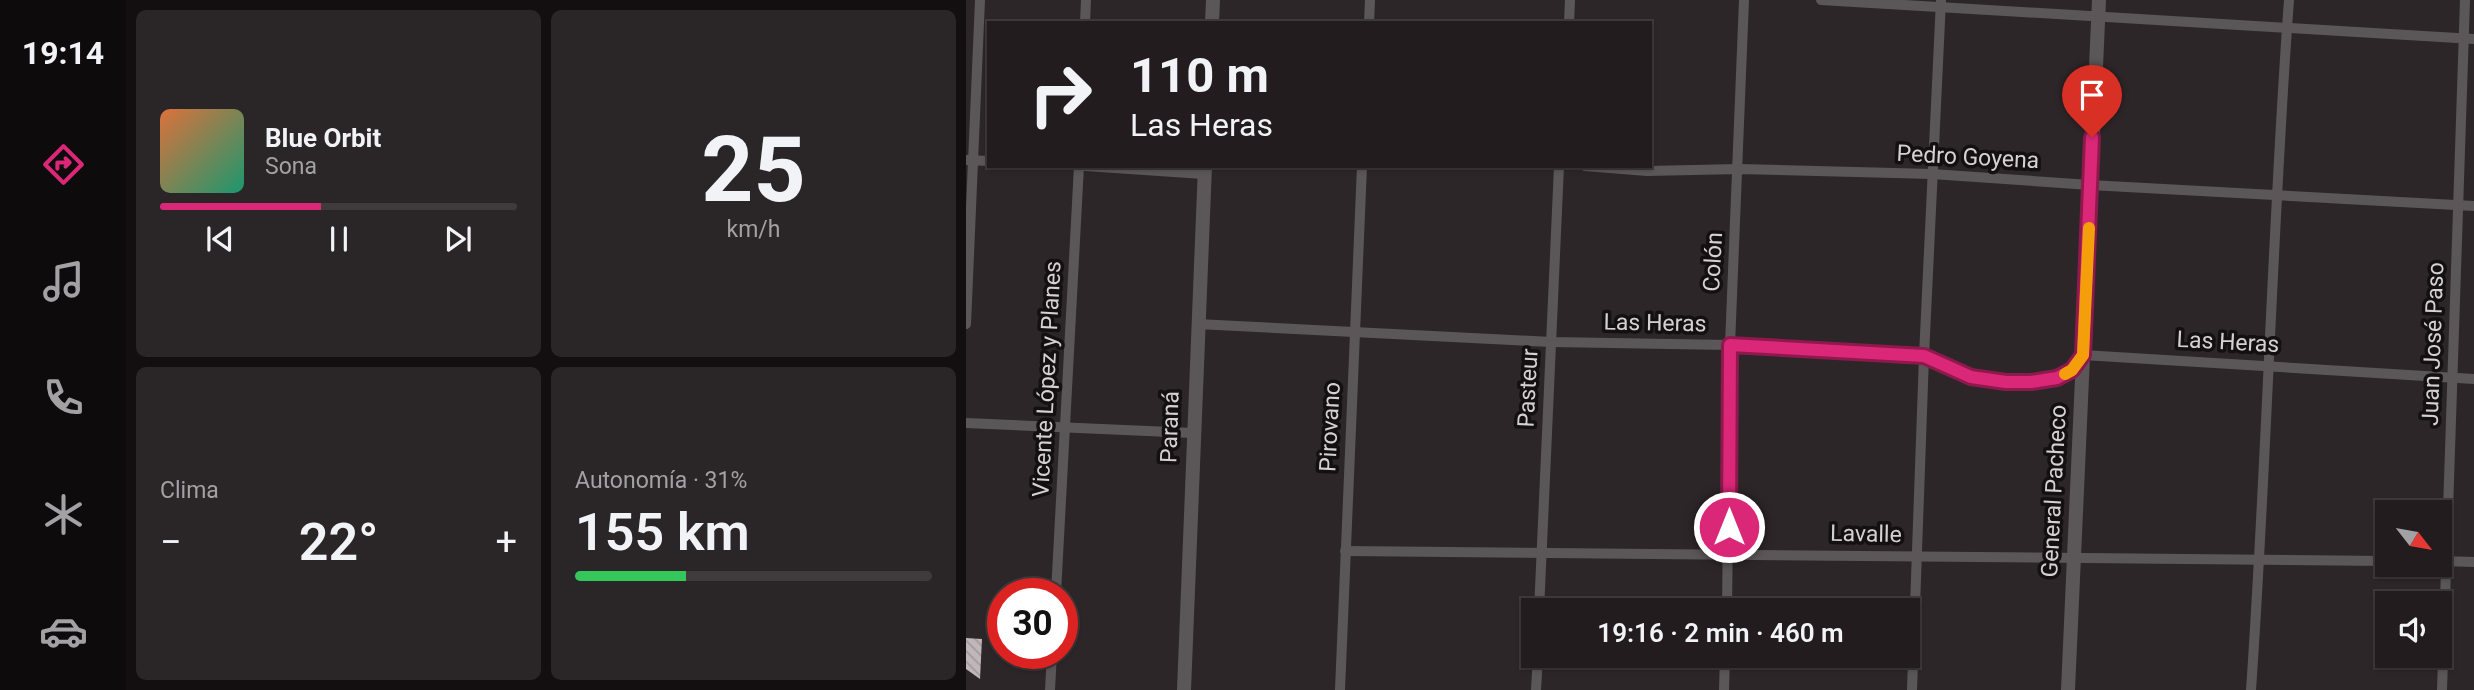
<!DOCTYPE html>
<html lang="es">
<head>
<meta charset="utf-8">
<style>
	:root { --surface:#221c1e; --page:#2a2527; --text:#f1f3f6; --muted:#a2a1a4; --line:#3f3a3c; --accent:#db2777 }
	body { margin:0; font-family:Roboto,sans-serif; background:var(--page); color:var(--text); height:100vh; display:flex; flex-direction:column; font-size:26px; white-space:nowrap }
	* { box-sizing:border-box; margin:0 }
	p { font-size:23px; color:var(--muted) }
	.icon { flex:none; width:38px; height:38px; fill:none; stroke:currentColor; stroke-width:2; stroke-linecap:round; stroke-linejoin:round }
	.map { position:relative; flex:1; overflow:hidden }
	.drawer { display:flex; flex-direction:column; gap:10px; padding:10px; background:#130f10; width:840px }
	.drawer>* { flex:none }
	.hud { position:absolute; left:21px; top:21px; width:665px; height:147px; border-radius:0px; box-shadow:0 2px 5px #0004,0 0 0 2px var(--line); background:#221c1e; color:var(--text); overflow:hidden }
	.needle { width:46px; rotate:121deg }
	.fabs { position:absolute; left:1409px; top:500px; display:grid; gap:14px }
	.fabs a { display:grid; place-items:center; width:77px; height:77px; border-radius:0px; background:var(--surface); box-shadow:0 2px 5px #0004,0 0 0 2px var(--line); font-size:35px }
	.speed { position:absolute; left:21px; top:578px; display:flex; gap:14px; font-size:35px; font-weight:700; text-align:center }
	.speed>* { display:grid; place-content:center; width:91px; height:91px; border-radius:50%; background:var(--surface); box-shadow:0 2px 5px #0004,0 0 0 2px var(--line); line-height:1 }
	.speed .limit { border:10px solid #d22; background:#fff; color:#111 }
	.pin { position:absolute; display:grid; place-items:center; width:60px; height:60px; color:#fff; margin:-72px -30px; border-radius:50% 50% 50% 0; rotate:-45deg; box-shadow:0 0 7px #0007 }
	.pin .icon { rotate:45deg }
	.me { position:absolute; width:77px; margin:-38px; rotate:0deg; stroke-linejoin:round; filter:drop-shadow(0 0 5px #0008) }
	.turn { display:flex; align-items:center; gap:24px; height:147px; padding:0 28px; font-size:32px }
	.turn .icon { width:91px; height:91px; stroke-width:2.5 }
	.turn b { display:block; font-size:49px; line-height:60px }
	.big { font-size:52px; font-weight:600; line-height:1.1 }
	.drawer .widget { flex:1; display:flex; flex-direction:column; justify-content:center; gap:10px; min-width:0; padding:0 24px; border-radius:10px; background:var(--page) }
	.drawer .dial { align-items:center; gap:0 }
	.dial b { font-size:91px; line-height:1 }
	.song { display:flex; align-items:center; gap:21px }
	.cover { width:84px; height:84px; border-radius:10px; background:linear-gradient(135deg,hsl(20 70% 55%),hsl(160 70% 35%)) }
	.played { height:7px; border-radius:4px; background:linear-gradient(90deg,var(--accent) 45%,var(--line) 45%) }
	.keys { display:flex; justify-content:space-around; direction:ltr }
	.heat { display:flex; justify-content:space-between; align-items:center; font-size:38px; direction:ltr }
	.charge { height:10px; border-radius:5px; background:linear-gradient(90deg,#34c759 31%,var(--line) 0) }
	.drawer .tiles { flex:1; display:grid; gap:10px; grid-template-columns:repeat(2,1fr) }
	.trip { position:absolute; left:555px; top:598px; width:399px; height:70px; border-radius:0px; background:var(--surface); box-shadow:0 2px 5px #0004,0 0 0 2px var(--line); font-weight:600; line-height:70px; text-align:center }
	main { display:flex; flex:1; min-height:0 }
	.tab-bar { display:flex; flex-direction:column; width:126px; justify-content:space-around; align-items:center; background:#0e0b0c; color:var(--muted) }
	.tab-bar .icon { width:49px; height:49px }
	.tab-bar .on { color:var(--accent) }
	.tab-bar b { font-size:32px; color:var(--text) }
	.map>svg:first-child { display:block }
</style>
</head>
<body>
<main>
<nav class="tab-bar">
<b>19:14</b>
<svg class="icon on" aria-label="directions" viewBox="0 0 24 24"><path d="M12 3l9 9-9 9-9-9zM9 14v-3h6M13 9l2 2-2 2"/></svg>
<svg class="icon" aria-label="music" viewBox="0 0 24 24"><path d="M9 18V5l10-2v13"/><circle cx="6" cy="18" r="3"/><circle cx="16" cy="16" r="3"/></svg>
<svg class="icon" aria-label="phone" viewBox="0 0 24 24"><path d="M5 4h4l2 5-3 2q2 4 5 5l2-3 5 2v4C11 20 4 13 5 4z"/></svg>
<svg class="icon" aria-label="climate" viewBox="0 0 24 24"><path d="M12 3v18M4 7l16 10M4 17L20 7"/></svg>
<svg class="icon" aria-label="car" viewBox="0 0 24 24"><path d="M5 17H2v-5l4-1 3-4h7l3 4 3 1v5h-3M9 17h6M6 11h13"/><circle cx="7" cy="17" r="2"/><circle cx="17" cy="17" r="2"/></svg>
</nav>
<section class="drawer">
<div class="tiles">
<div class="widget">
<div class="song"><i class="cover"></i><div><b>Blue Orbit</b><p>Sona</p></div></div>
<div class="played"></div>
<div class="keys"><svg class="icon" aria-label="previous" viewBox="0 0 24 24"><path d="M18 5L8 12l10 7zM5 5v14"/></svg><svg class="icon" aria-label="pause" viewBox="0 0 24 24"><path d="M8 5v14M16 5v14"/></svg><svg class="icon" aria-label="next" viewBox="0 0 24 24"><path d="M6 5l10 7-10 7zM19 5v14"/></svg></div>
</div>
<div class="widget dial"><b>25</b><p>km/h</p></div>
<div class="widget"><p>Clima</p>
<div class="heat"><a>−</a><b class="big">22°</b><a>+</a></div>
</div>
<div class="widget"><p>Autonomía · 31%</p><b class="big">155 km</b><div class="charge"></div></div>
</div>
</section>
<div class="map">
<svg width="1508" height="690" viewBox="0 0 1508 690">
	<defs>
		<pattern id="building-back-hatch" width="6" height="6" patternUnits="userSpaceOnUse" patternTransform="scale(1.75)"><rect width="6" height="6" fill="#c1b7ba"/><path d="M-1 5l2 2M0 0l6 6M5-1l2 2" fill="none" stroke="#a1999b"/></pattern>
	</defs>
	<rect width="100%" height="100%" fill="#2d2628"/>
	<!-- building -->
	<polygon fill="url(#building-back-hatch)" points="0,638 16,639 14,679 0,669"/>
	<g fill="none" stroke-linecap="round" stroke-linejoin="round">
		<!-- minor -->
		<g stroke="#5b5758" stroke-width="10">
			<polyline points="855,0 1508,39"/>
			<polyline points="119,23 120,0"/>
			<polyline points="403,23 404,0"/>
			<polyline points="603,23 604,0"/>
			<polyline points="0,160 23,161"/>
			<polyline points="119,166 238,174"/>
			<polyline points="619,166 681,171 773,169 966,174 1124,185 1508,206"/>
			<polyline points="0,324 14,0"/>
			<polyline points="231,324 585,342 764,345 958,356 1005,377 1040,382 1065,382 1092,378 1106,370 1117,355 1508,379"/>
			<polyline points="0,423 227,433"/>
			<polyline points="379,551 1421,561"/>
			<polyline points="1476,561 1508,562"/>
			<polyline points="90,593 113,166"/>
			<polyline points="573,611 593,166"/>
			<polyline points="761,611 764,345 778,0"/>
			<polyline points="84,690 86,653"/>
			<polyline points="374,690 396,166"/>
			<polyline points="570,690 572,656"/>
			<polyline points="758,690 759,656"/>
			<polyline points="946,690 958,356 975,0"/>
			<path d="M1285 690C1301 460 1306 230 1323 0"/>
			<polyline points="1476,690 1499,0"/>
		</g>
		<!-- tertiary -->
		<g stroke="#5b5758" stroke-width="14">
			<polyline points="246,23 247,0"/>
			<polyline points="218,690 239,166"/>
			<polyline points="1102,690 1133,0"/>
		</g>
	</g>
	<g fill="none" stroke-linecap="round" stroke-linejoin="round">
		<!-- route casing -->
		<g stroke="#8e194d" stroke-width="18">
			<polyline id="route" points="763,527 764,345 958,356 1005,377 1040,382 1065,382 1091,378 1106,370 1117,355 1126,137"/>
		</g>
		<!-- route -->
		<use href="#route" stroke="#db2777" stroke-width="12"/>
		<!-- slow -->
		<polyline stroke="#f59e0b" stroke-width="12" points="1099,374 1106,370 1117,355 1123,228"/>
	</g>
	<g text-anchor="middle" dominant-baseline="central" stroke-width="7" stroke-linejoin="round" paint-order="stroke">
		<!-- street labels -->
		<g font-size="23" fill="#d5d1d2" stroke="#131011">
			<text transform="translate(1002 157) rotate(3)">Pedro Goyena</text>
			<text transform="translate(747 262) rotate(-87)">Colón</text>
			<text transform="translate(689 323) rotate(1)">Las Heras</text>
			<text transform="translate(1262 342) rotate(3)">Las Heras</text>
			<text transform="translate(1467 344) rotate(-88)">Juan José Paso</text>
			<text transform="translate(81 379) rotate(-87)">Vicente López y Planes</text>
			<text transform="translate(562 388) rotate(-87)">Pasteur</text>
			<text transform="translate(204 427) rotate(-88)">Paraná</text>
			<text transform="translate(364 427) rotate(-87)">Pirovano</text>
			<text transform="translate(1088 491) rotate(-87)">General Pacheco</text>
			<text transform="translate(900 534) rotate(1)">Lavalle</text>
		</g>
	</g>
</svg>
<div class="fabs">
<a><svg class="needle" viewBox="-14 -14 28 28"><path d="M0-13l5 13h-10z" fill="#e53935"/><path d="M0 13l5-13h-10z" fill="#a2a1a4"/></svg></a>
<a><svg class="icon" aria-label="sound" viewBox="0 0 24 24"><path d="M4 9h4l5-4v14l-5-4H4zM17 9q2 3 0 6"/></svg></a>
</div>
<div class="speed"><div class="limit">30</div></div>
<div class="pin" style="left:1126px;top:137px;background:#d93025"><svg class="icon" aria-label="arrive" viewBox="0 0 24 24"><path d="M6 21V4h12l-3 4 3 4H6"/></svg></div>
<svg class="me" style="left:763px;top:527px" viewBox="-20 -20 40 40"><circle r="17" fill="#db2777" stroke="#fff" stroke-width="3"/><path d="M0-11L8 9 0 5-8 9z" fill="#fff"/></svg>
<div class="trip">19:16 · 2 min · 460 m</div>
<div class="hud">
<div class="turn"><svg class="icon" aria-label="right" viewBox="0 0 24 24"><path d="M7 20v-9h11M14 6l5 5-5 5"/></svg><div><b>110 m</b>Las Heras</div></div>
</div>
</div>
</main>
</body>
</html>
